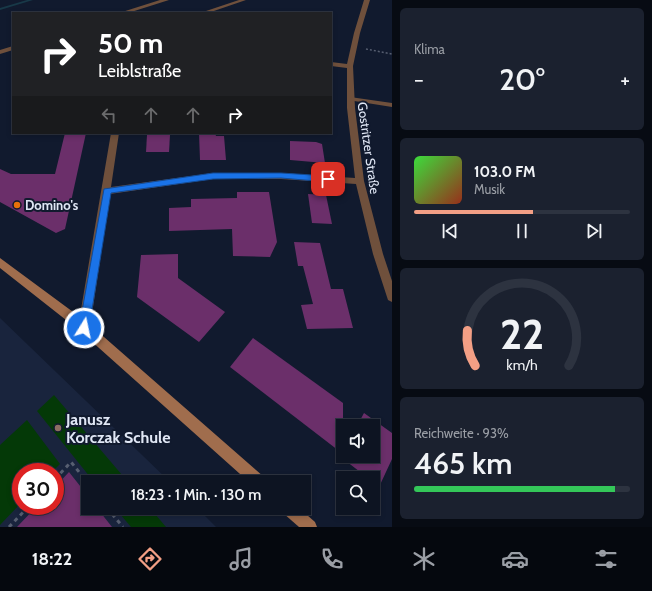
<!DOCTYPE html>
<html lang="de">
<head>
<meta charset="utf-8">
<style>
	:root { --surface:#0d1422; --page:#1b212f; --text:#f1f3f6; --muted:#9a9ea5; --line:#2d3340; --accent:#f39f85 }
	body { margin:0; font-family:Cabin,sans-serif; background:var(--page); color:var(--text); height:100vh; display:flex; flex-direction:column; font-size:15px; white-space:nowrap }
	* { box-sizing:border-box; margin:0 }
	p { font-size:13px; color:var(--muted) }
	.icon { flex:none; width:22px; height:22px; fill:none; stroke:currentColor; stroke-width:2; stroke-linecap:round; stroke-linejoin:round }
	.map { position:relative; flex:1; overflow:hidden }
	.details { display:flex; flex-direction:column; gap:8px; padding:8px; background:#070b13; width:260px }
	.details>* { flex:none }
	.top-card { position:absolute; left:12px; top:12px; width:320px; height:122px; border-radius:0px; box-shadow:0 2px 6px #0003,0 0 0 1px var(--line); background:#202124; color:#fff; overflow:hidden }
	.tools { position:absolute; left:336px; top:419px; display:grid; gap:8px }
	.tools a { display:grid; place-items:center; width:44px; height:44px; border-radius:0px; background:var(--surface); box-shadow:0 2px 6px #0003,0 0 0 1px var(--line); font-size:20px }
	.speed { position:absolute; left:12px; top:463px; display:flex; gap:8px; font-size:20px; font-weight:700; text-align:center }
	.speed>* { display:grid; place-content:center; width:52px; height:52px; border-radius:50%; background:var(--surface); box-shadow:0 2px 6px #0003,0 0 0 1px var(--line); line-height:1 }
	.speed .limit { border:6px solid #d22; background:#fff; color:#111 }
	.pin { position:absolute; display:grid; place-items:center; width:34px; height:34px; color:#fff; margin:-17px; border-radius:8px; box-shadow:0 2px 6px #0006 }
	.me { position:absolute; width:44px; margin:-22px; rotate:10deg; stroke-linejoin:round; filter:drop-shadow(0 0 3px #0008) }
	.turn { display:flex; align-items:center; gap:14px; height:84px; padding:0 20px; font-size:18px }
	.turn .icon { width:52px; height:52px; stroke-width:2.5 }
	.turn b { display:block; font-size:28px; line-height:34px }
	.lanes { display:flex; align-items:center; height:38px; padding:0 20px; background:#0003; justify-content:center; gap:20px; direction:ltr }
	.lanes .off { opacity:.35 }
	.big { font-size:30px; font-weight:600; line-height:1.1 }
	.details .tile { flex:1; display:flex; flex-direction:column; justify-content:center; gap:6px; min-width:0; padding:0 14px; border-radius:6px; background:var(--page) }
	.details .dial { align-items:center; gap:0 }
	.dial svg { height:104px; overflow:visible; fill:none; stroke:var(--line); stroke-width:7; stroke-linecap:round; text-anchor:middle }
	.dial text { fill:var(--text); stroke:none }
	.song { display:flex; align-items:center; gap:12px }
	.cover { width:48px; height:48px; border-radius:6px; background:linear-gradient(135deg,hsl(120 70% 55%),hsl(10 70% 35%)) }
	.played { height:4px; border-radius:2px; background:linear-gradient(90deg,var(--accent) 55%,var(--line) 55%) }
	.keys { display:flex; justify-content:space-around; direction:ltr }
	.heat { display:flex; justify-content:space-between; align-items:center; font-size:22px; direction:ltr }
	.charge { height:6px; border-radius:3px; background:linear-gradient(90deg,#34c759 93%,var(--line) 0) }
	.trip { position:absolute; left:81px; top:475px; width:230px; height:40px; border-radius:0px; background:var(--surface); box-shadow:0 2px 6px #0003,0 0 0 1px var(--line); font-weight:600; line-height:40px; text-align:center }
	.tab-bar { display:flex; height:64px; justify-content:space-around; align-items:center; background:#05080e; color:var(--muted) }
	.tab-bar .icon { width:28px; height:28px }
	.tab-bar .active { color:var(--accent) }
	.tab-bar b { font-size:18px; color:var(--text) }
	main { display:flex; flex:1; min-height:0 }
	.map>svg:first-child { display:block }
</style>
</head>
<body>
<main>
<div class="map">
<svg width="392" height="527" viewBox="0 0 392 527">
	<rect width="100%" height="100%" fill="#111a2e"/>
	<!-- built -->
	<path fill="#19243d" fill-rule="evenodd" d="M0 318 170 482H88V508H197L216 527H0ZM21 472H55V506H21Z"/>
	<!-- green -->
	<g fill="#043907">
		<polygon points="54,395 128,482 94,482 37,411"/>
		<polygon points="27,420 60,464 52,472 21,472 21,503 0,525 0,445"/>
		<polygon points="115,508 150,508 166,527 131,527"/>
	</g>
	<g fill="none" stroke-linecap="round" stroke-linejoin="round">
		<!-- stream -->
		<polygon fill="#183948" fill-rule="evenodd" points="27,0 33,0 0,10 0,8"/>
	</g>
	<!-- building -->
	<g fill="#6b2f6a">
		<polygon points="65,133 86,133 65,229 56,233 0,202 0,169 11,174 55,174"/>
		<polygon points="199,133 215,133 216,136 224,136 226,160 200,160"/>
		<polygon points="147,135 170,135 169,152 146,152"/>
		<polygon points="290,141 316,142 322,144 325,163 290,160"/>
		<polygon points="237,192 269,192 277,242 270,257 233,256 232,229 169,231 169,208 191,207 191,199 237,198"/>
		<polygon points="308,194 326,195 332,224 312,223"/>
		<polygon points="294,242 320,243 331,289 343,289 353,328 307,329 301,305 313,304 303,266 298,266"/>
		<polygon points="178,254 178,278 225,312 199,342 137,297 141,255"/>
		<polygon points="253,338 343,403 343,454 230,367"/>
		<polygon points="364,413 392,433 392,459 379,487 373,482 373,478 368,478 342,458 343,454 343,456 373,456 373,426 357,426"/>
		<polygon points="69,472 88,496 88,508 97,508 112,527 17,527 37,506 55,506 55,487"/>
	</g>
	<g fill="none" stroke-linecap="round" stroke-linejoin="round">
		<!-- path-far1 -->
		<polyline stroke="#575f71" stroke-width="1.5" stroke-dasharray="2 2" stroke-linecap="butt" points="366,49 392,54"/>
		<!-- path -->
		<g stroke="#575f71" stroke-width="3" stroke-dasharray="4 4" stroke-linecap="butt">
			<polyline points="55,479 71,462 88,483"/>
			<polyline points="107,508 123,527"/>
			<polyline points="9,527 29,506"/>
		</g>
		<!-- service -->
		<g fill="#6f503c" fill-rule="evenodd">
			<polygon points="239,0 246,0 208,13 200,13"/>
			<polygon points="13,46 13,50 0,54 0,50"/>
			<polygon points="350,97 392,103 392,107 348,100 347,99"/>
		</g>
		<!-- minor -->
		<g fill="#6f503c" fill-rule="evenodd">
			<polygon points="160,0 169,0 128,13 119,13"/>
			<polygon points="364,0 370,0 360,33 353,66 355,108 364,181 383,254 392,281 392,302 388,300 387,297 373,254 356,184 281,179 213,179 110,194 90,327 88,331 84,332 80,331 78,327 111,133 119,133 111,187 213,173 281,173 355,178 347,108 347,68 331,66 331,62 347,64 354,33"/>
		</g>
		<!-- secondary -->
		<g fill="#a06d4d" fill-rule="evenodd">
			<polygon points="0,258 88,323 264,477 266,482 249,482 80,331 0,268"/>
			<polygon points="281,508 299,508 315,522 317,527 299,527 283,513"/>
		</g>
	</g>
	<!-- route -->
	<polygon fill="#1a73e8" stroke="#114b97" points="213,173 281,173 328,176 332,179 328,182 281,178 213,179 111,193 89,328 88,331 84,332 81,331 79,328 104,189"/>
	<!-- markers -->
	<circle fill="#e8710a" stroke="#111a2e" stroke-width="1.5" cx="17" cy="205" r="4"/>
	<circle fill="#8d6e63" stroke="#111a2e" stroke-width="1.5" cx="58" cy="428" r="4"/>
	<g text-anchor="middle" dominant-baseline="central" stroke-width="4" stroke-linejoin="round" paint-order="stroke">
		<!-- street labels -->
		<g font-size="13" fill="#e0e7f5" stroke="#111a2e">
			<text transform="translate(369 148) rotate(82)">Gostritzer Straße</text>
		</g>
		<!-- poi labels -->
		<g font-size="13" font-weight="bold" fill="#e0e7f5" stroke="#111a2e" text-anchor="start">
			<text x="25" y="205">Domino's</text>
		</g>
		<!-- near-poi labels -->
		<g font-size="16" font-weight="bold" fill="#e0e7f5" stroke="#111a2e" text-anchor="start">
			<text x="66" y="419">Janusz<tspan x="66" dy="18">Korczak Schule</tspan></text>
		</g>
	</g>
</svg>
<div class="tools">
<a><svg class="icon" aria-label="sound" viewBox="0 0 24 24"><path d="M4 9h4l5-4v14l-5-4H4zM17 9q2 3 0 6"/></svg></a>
<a><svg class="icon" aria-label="search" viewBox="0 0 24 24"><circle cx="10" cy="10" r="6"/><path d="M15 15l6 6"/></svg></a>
</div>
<div class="speed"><div class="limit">30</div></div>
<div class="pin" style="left:328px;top:179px;background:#d93025"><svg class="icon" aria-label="arrive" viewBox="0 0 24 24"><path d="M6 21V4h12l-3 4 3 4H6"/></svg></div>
<svg class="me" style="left:84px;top:328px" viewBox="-20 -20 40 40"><circle r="17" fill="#1a73e8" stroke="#fff" stroke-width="3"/><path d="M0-11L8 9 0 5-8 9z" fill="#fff"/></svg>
<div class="trip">18:23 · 1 Min. · 130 m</div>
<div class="top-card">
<div class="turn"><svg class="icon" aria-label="right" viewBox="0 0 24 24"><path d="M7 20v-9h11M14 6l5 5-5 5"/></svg><div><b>50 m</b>Leiblstraße</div></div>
<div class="lanes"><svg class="icon off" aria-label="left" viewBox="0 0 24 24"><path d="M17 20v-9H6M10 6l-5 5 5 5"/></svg><svg class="icon off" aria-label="ahead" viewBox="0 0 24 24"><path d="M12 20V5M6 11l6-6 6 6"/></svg><svg class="icon off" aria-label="ahead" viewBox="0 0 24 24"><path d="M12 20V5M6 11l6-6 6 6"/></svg><svg class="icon" aria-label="right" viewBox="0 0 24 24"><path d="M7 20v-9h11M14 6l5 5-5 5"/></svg></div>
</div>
</div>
<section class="details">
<div class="tile"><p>Klima</p>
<div class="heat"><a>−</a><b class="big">20°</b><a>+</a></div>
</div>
<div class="tile">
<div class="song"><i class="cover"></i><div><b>103.0 FM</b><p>Musik</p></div></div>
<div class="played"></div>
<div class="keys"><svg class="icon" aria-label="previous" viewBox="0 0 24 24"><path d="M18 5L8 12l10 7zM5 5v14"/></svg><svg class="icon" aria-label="pause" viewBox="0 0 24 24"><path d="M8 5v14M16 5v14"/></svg><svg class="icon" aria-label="next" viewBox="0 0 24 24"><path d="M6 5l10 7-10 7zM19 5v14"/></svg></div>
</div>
<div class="tile dial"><svg viewBox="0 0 100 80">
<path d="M14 69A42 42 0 1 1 86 69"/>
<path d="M14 69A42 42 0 0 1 8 42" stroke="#f39f85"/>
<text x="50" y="56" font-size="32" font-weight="700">22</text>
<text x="50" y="72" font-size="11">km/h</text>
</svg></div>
<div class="tile"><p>Reichweite · 93%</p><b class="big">465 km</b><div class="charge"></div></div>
</section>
</main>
<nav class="tab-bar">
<b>18:22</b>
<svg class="icon active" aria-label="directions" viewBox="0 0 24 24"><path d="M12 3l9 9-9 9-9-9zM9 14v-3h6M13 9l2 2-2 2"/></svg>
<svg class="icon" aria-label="music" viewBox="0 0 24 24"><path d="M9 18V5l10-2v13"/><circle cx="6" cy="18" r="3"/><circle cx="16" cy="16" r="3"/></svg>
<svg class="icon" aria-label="phone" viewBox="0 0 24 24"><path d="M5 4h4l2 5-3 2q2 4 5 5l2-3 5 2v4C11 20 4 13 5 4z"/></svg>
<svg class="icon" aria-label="climate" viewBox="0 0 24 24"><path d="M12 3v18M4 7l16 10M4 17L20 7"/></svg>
<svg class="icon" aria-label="car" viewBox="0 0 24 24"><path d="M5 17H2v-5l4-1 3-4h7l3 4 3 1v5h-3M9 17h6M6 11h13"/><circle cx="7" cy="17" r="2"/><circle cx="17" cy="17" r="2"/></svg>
<svg class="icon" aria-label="filters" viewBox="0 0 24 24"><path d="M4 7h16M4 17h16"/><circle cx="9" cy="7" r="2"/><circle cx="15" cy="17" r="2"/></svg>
</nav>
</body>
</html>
